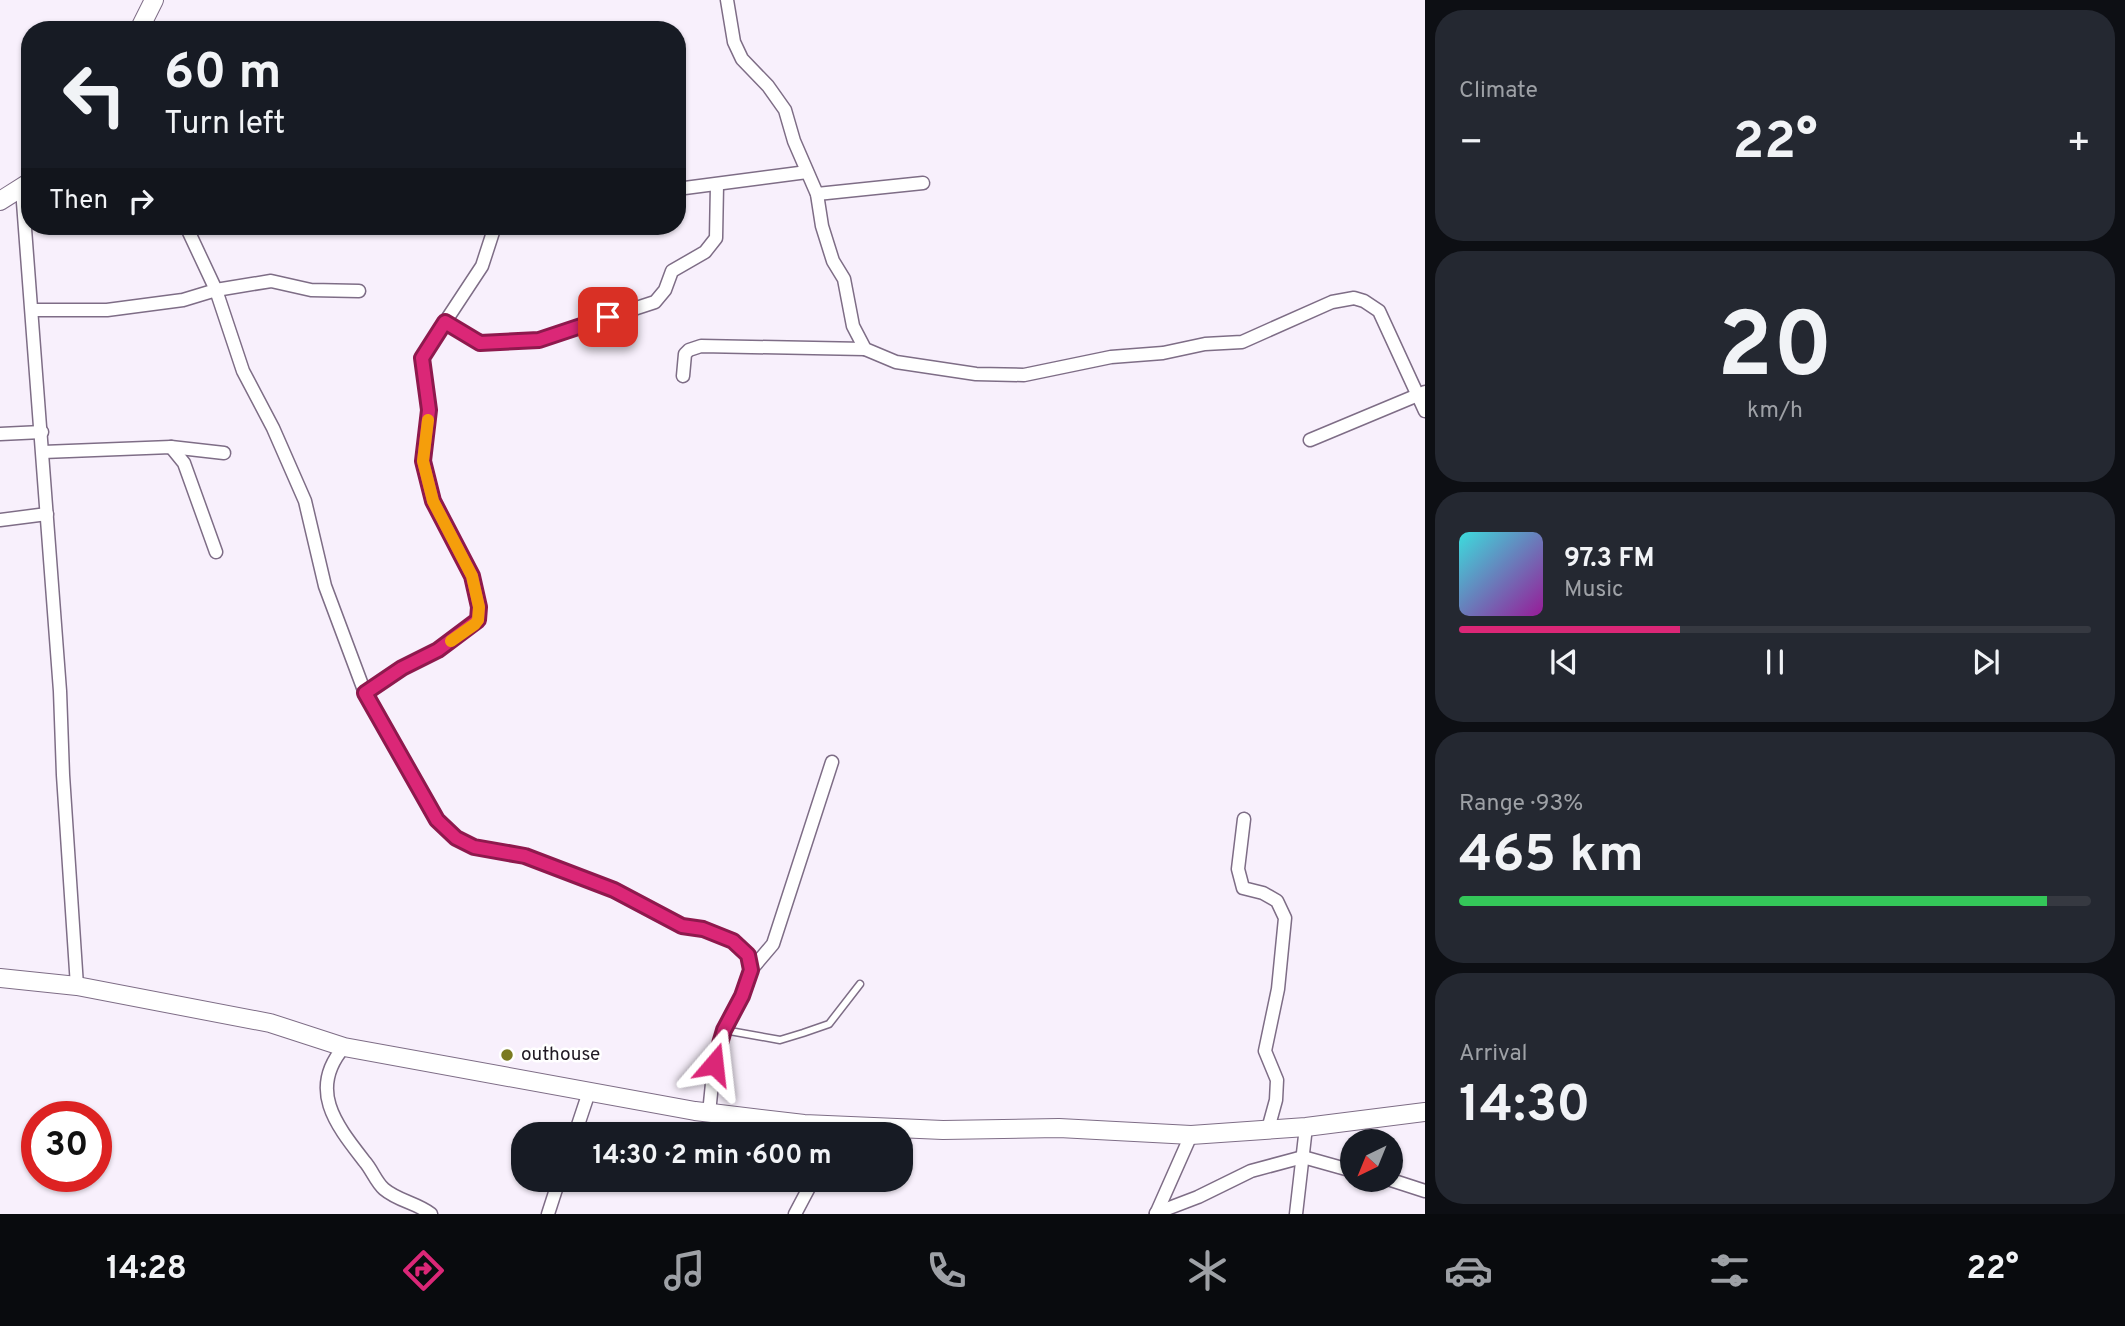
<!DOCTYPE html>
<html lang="en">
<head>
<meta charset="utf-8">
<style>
	:root { --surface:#171b24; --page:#242831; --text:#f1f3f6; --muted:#9ea1a6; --line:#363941; --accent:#db2777 }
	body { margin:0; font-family:Overpass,sans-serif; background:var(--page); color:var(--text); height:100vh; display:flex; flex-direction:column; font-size:26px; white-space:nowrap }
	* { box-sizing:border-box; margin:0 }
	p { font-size:23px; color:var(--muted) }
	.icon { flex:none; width:38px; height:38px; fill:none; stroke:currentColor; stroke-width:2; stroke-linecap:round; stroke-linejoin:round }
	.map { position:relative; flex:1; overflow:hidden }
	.details { display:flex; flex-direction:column; gap:10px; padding:10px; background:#0d0f14; width:700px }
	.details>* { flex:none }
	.guide { position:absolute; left:21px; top:21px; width:665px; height:214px; border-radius:28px; box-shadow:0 2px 5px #0004; background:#171b24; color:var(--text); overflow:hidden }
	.needle { width:46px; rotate:223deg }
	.buttons { position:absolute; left:1340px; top:1129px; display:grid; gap:14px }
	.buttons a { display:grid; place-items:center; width:63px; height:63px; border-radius:50%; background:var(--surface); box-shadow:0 2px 5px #0004; font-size:35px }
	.speed { position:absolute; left:21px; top:1101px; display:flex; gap:14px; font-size:35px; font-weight:700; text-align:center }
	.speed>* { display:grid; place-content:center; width:91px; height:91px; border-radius:50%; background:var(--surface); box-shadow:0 2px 5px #0004; line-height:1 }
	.speed .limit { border:10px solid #d22; background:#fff; color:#111 }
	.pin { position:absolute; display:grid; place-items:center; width:60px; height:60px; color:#fff; margin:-30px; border-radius:14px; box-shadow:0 4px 10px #0006 }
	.me { position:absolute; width:77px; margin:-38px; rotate:17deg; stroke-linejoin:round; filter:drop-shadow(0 0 5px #0008) }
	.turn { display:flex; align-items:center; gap:24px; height:147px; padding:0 28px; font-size:32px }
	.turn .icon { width:91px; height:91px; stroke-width:2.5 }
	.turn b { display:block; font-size:49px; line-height:60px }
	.then { display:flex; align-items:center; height:66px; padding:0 28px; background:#0003; gap:14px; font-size:26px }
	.big { font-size:52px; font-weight:700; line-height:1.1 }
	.details .card { flex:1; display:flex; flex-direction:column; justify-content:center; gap:10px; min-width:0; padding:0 24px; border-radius:28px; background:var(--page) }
	.details .dial { align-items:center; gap:0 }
	.dial b { font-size:91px; line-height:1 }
	.song { display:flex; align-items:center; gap:21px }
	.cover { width:84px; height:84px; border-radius:10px; background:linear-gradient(135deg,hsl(180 70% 55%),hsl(300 70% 35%)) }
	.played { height:7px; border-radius:4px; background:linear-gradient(90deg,var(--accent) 35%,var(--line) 35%) }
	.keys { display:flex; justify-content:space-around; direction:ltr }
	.heat { display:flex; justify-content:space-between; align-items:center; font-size:38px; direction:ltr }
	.charge { height:10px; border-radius:5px; background:linear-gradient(90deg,#34c759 93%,var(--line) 0) }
	.trip { position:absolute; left:511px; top:1122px; width:402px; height:70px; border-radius:28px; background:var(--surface); box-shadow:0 2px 5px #0004; font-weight:700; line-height:70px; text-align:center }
	.menu { display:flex; height:112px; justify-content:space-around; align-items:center; background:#090b0e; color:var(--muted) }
	.menu .icon { width:49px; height:49px }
	.menu .on { color:var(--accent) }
	.menu b { font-size:32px; color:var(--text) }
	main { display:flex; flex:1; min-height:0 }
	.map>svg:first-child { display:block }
</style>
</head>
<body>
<main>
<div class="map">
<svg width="1425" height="1214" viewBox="0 0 1425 1214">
	<rect width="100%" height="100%" fill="#f8f0fc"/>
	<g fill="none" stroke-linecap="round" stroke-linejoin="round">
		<!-- lane casing -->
		<g stroke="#7e6d86" stroke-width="9">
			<polyline id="lane" points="724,1030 780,1040 803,1033 829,1024 860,984"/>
		</g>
		<!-- street casing -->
		<g stroke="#7e6d86" stroke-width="15">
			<g id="street">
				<polyline points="727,0 734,42 742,59 768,86 785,110 794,141 817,194 822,226 833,261 844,279 853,326 865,349 896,362 976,374 1024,375 1111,357 1163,353 1205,344 1242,342 1332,302 1354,298 1364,301 1379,311 1425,411"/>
				<polyline points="22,189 60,691 63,775 77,986"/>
				<polyline points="677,189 807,172"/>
				<polyline points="817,194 923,183"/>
				<polyline points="186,226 216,290 243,371 273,428 305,501 325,586 365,693 437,820 456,838 474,847 525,856 614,890 682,926 703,929 733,941 748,955 751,970 742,996 724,1030 714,1064 709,1113"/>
				<polyline points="32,310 107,310 183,300 216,290 271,281 311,290 359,291"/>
				<polyline points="445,322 480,343 539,340 655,302 665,290 672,271 705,252 716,238 717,185"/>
				<polyline points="683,376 685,354 689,350 701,346 865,349"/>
				<polyline points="0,434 42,432"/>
				<polyline points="1310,440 1425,392"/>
				<polyline points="171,447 184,463 216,552"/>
				<polyline points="43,452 171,447 224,453"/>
				<polyline points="0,520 47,514"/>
				<polyline points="365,693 402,668 438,650 478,620 479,607 472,576 433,501 423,462 429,410 422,357 482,266 495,226"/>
				<polyline points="1244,819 1238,869 1243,888 1263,893 1277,901 1285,918 1278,989 1265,1051 1277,1080 1276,1100 1268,1129"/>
				<polyline points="751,970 773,944 832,762"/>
				<path d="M344 1047C307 1090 337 1126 365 1162 372 1170 376 1182 384 1189 398 1201 417 1203 431 1214"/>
				<polyline points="575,1134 589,1092"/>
				<polyline points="1391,1180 1425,1191"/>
				<polyline points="1156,1213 1198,1197 1251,1171 1303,1157 1353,1171"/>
				<polyline points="548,1214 559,1180"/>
				<polyline points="795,1214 813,1180"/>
				<polyline points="1156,1214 1191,1135"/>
				<polyline points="1296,1214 1306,1127"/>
			</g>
		</g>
		<!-- secondary casing -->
		<g stroke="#7e6d86" stroke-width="20">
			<g id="secondary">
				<polyline points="139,30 154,0"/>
				<polyline points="0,201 30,182"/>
				<polyline points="0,978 77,986 270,1023 344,1047 695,1111 804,1124 943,1130 1059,1128 1191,1135 1306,1127 1425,1112"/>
			</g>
		</g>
		<!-- lane -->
		<use href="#lane" stroke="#fff" stroke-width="6"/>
		<!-- street -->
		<use href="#street" stroke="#fff" stroke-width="12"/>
		<!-- secondary -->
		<use href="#secondary" stroke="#fff" stroke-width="18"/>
	</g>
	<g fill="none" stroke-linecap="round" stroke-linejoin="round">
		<!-- route casing -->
		<g stroke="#8e194d" stroke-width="18">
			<polyline id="route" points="608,317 539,340 480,343 445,322 422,358 429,410 423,461 433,501 472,576 479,607 478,620 438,650 402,668 365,693 437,820 456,838 474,847 525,856 614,890 682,926 703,929 733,941 748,955 751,970 742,996 724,1030 714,1064"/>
		</g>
		<!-- route -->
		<use href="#route" stroke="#db2777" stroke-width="12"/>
		<!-- slow -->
		<polyline stroke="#f59e0b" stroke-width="12" points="428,420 423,461 433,501 472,576 479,607 478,620 475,624 451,641"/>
	</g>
	<!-- markers -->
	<circle fill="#7a7a21" stroke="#fff" stroke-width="2.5" cx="507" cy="1055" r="7"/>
	<g text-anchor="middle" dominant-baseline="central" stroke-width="5" stroke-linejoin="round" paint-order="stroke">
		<!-- poi labels -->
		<g font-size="19" fill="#201923" stroke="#fff" text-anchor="start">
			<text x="521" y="1055">outhouse</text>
		</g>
	</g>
</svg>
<div class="buttons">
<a><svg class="needle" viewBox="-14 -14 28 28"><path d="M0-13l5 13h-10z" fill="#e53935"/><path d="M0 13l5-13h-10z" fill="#9ea1a6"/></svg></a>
</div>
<div class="speed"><div class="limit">30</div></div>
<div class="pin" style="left:608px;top:317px;background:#d93025"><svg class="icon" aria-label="arrive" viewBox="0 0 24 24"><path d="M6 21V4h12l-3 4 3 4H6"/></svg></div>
<svg class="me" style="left:714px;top:1064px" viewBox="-20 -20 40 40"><path d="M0-17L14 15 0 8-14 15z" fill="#db2777" stroke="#fff" stroke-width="4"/></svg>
<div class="trip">14:30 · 2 min · 600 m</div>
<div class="guide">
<div class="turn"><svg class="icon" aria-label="left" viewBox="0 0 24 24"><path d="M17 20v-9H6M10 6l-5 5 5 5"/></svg><div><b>60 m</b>Turn left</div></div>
<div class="then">Then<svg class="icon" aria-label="right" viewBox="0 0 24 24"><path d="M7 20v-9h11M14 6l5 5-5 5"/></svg></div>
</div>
</div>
<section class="details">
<div class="card"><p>Climate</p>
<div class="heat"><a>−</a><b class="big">22°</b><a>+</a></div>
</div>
<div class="card dial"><b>20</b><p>km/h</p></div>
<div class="card">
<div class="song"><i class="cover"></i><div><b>97.3 FM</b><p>Music</p></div></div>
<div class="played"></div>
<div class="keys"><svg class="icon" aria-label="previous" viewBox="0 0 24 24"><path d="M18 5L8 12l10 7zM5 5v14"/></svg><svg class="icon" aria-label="pause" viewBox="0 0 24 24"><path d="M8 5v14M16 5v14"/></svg><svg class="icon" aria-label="next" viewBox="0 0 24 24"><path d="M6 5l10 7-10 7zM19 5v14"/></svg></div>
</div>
<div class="card"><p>Range · 93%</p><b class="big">465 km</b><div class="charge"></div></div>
<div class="card"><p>Arrival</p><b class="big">14:30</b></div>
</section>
</main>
<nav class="menu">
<b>14:28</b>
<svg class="icon on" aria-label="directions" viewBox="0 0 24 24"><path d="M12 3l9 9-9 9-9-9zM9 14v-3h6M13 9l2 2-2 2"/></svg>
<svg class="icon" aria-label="music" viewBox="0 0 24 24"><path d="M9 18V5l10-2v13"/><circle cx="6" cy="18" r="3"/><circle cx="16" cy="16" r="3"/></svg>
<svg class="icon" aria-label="phone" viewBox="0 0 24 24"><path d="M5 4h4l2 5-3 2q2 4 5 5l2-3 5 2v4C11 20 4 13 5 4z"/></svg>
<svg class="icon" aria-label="climate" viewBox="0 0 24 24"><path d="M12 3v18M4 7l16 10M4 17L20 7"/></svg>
<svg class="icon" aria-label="car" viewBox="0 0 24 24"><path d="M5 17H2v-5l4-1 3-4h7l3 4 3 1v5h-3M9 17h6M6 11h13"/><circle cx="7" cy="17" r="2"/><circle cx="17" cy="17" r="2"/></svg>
<svg class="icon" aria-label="filters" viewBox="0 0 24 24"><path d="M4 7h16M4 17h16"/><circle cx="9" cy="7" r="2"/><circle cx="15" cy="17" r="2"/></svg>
<b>22°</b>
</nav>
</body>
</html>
